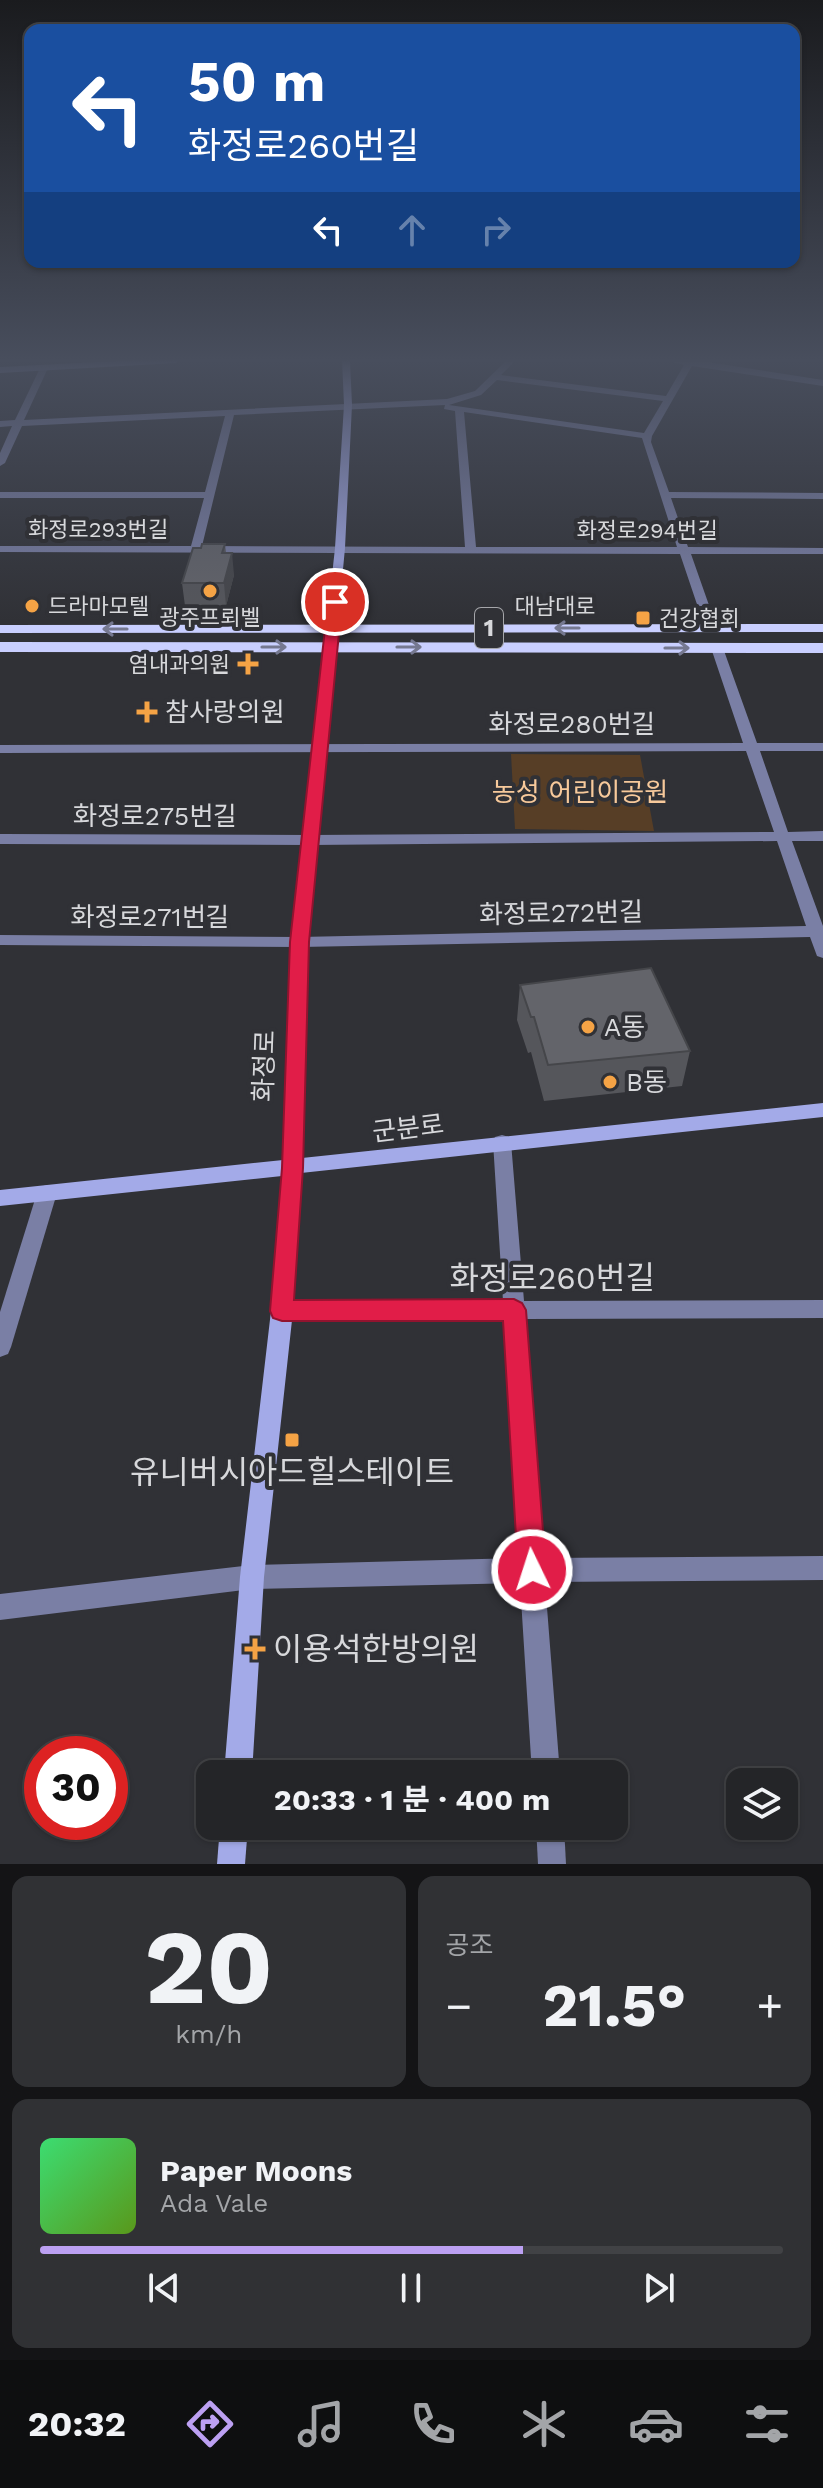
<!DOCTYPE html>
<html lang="ko">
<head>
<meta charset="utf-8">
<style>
	:root { --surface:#242528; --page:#303134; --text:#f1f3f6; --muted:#a3a5a8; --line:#414245; --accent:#bca0f2 }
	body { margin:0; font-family:"Work Sans","Noto Sans KR",sans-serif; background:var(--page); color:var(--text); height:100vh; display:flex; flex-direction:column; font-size:30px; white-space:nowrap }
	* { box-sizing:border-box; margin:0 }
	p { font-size:26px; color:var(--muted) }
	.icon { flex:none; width:44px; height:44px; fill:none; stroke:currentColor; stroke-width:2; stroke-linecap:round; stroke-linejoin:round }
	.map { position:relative; height:1864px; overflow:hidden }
	.drawer { display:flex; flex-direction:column; gap:12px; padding:12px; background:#141416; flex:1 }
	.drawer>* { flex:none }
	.banner { position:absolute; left:24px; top:24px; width:776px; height:244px; border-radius:16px; box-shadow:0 2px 6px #0004,0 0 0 2px var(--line); background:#1a4fa0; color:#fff; overflow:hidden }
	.tools { position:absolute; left:726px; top:1768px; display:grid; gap:16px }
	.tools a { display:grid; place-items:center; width:72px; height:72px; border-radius:16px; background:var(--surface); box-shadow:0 2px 6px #0004,0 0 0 2px var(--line); font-size:40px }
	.speed { position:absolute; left:24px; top:1736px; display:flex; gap:16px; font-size:40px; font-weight:700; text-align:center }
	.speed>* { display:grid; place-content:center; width:104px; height:104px; border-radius:50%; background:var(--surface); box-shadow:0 2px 6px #0004,0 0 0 2px var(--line); line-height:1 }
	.speed .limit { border:12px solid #d22; background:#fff; color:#111 }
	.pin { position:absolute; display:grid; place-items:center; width:68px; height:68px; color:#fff; margin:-34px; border:4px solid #fff; border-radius:50%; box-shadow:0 2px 8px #0007 }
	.me { position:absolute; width:88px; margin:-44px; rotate:356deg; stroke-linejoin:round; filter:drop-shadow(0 0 6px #0008) }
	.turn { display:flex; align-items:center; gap:28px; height:168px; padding:0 32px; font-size:36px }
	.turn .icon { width:104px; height:104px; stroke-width:2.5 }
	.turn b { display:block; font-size:56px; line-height:68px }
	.lanes { display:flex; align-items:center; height:76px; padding:0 32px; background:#0003; justify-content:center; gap:40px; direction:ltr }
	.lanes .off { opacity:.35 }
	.big { font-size:60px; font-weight:700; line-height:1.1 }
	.drawer .widget { flex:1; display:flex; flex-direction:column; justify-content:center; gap:12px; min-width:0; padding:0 28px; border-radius:16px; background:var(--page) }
	.drawer .dial { align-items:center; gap:0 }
	.dial b { font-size:104px; line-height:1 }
	.song { display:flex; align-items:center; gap:24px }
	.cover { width:96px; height:96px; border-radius:12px; background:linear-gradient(135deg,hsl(140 70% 55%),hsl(90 70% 35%)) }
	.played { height:8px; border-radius:4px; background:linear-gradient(90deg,var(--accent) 65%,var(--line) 65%) }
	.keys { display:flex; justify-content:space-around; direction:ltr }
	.heat { display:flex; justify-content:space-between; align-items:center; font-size:44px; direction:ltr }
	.drawer .tiles { flex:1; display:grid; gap:12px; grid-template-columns:1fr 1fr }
	.widget:last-child { grid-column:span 2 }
	.trip { position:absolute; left:196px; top:1760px; width:432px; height:80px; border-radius:16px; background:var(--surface); box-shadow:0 2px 6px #0004,0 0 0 2px var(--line); font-weight:700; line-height:80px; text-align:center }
	.tabs { display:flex; height:128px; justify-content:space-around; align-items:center; background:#0e0f10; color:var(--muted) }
	.tabs .icon { width:56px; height:56px }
	.tabs .current { color:var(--accent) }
	.tabs b { font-size:36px; color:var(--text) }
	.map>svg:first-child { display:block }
</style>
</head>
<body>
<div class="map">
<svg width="823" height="1864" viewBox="0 0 823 1864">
	<rect width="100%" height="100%" fill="#303136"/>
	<!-- green -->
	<polygon fill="#573e26" points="511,754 640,755 654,831 515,829"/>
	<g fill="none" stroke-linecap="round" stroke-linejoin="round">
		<!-- street -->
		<g fill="#7a7fa5" fill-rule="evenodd">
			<path d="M507 360H516L501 375 666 396 684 365 666 360H695L823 380V386L692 366 652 436 651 442 669 492 823 493V499L671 498 688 547 823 548V554H691L717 628 711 632 705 628 680 554 0 552V546H191L204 498H0V492H205L225 416 22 426 5 463 0 466V453L12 426 0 427V421L15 420 41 366 48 368 24 420 447 399 475 391ZM497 380 663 401 644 433 449 405 481 395ZM445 405 444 409 455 411 465 547 202 546 234 415ZM464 412 642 438 677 547H476Z"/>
			<polygon points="717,644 723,648 757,743 823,743 823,751 760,751 788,832 823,831 823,841 792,841 823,926 823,958 817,956 810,937 300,947 0,945 0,935 300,937 806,926 777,841 310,845 0,844 0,834 310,835 774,832 746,751 0,753 0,745 743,743 711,648"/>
			<polygon points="502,1135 509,1137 511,1142 524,1301 823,1300 823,1318 525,1319 543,1558 823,1556 823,1580 545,1582 560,1774 532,1774 520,1583 252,1589 0,1620 0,1594 252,1565 519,1558 504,1319 282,1320 275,1318 271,1311 275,1304 282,1302 503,1301 493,1142 495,1137"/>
			<polygon points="47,1185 54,1187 57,1193 11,1347 8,1354 0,1357 0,1312 37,1193 40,1187"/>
			<polygon points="536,1826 564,1826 566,1864 538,1864"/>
		</g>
		<!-- secondary -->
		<g fill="#a3aae8" fill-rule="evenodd">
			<polygon points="136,360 180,360 176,363 0,373 0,367"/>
			<polygon points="342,360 350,360 352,405 345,548 308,942 302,1158 823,1103 823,1117 301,1173 293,1311 264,1577 252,1774 224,1774 240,1577 271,1311 282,1176 0,1206 0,1190 283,1160 292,942 335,548 344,405"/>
			<polygon points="220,1826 248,1826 245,1864 217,1864"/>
		</g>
		<!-- primary -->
		<g fill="#c9cfff" fill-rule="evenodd">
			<polygon points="823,624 823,632 0,633 0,625"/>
			<polygon points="0,642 823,643 823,653 0,652"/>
		</g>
	</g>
	<!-- wall -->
	<g fill="#55565b">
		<polygon points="225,544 226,553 234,575 226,606 185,606 182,583 201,548"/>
		<polygon points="520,985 690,1051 682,1086 544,1101 531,1052 528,1053 517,1020"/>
	</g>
	<!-- shaded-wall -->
	<polygon fill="#45464a" points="232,553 234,575 226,606 224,583"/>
	<!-- building -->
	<g fill="#63646a" stroke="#45464a" stroke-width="2">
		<polygon points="202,544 225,544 222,553 232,553 224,583 182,583 193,548 201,548"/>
		<polygon points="651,968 690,1051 548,1065 534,1017 531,1017 520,985"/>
	</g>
	<!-- one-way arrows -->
	<defs><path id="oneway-shaft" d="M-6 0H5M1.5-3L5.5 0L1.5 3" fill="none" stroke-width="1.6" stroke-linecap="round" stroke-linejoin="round" transform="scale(2)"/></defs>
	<g stroke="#757890">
		<use href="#oneway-shaft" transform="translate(567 628) rotate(180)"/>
		<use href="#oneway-shaft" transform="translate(115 629) rotate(180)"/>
		<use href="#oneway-shaft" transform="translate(274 647)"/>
		<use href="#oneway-shaft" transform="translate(409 647)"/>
		<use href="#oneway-shaft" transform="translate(677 648)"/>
	</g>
	<!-- sky -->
	<linearGradient id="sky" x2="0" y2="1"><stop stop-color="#1a1b1e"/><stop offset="0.58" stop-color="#484e5d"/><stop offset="1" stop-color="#484e5d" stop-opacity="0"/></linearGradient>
	<rect width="823" height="621" fill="url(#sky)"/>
	<!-- route -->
	<polygon fill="#e11d48" stroke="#92132f" stroke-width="2" points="335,598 342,602 309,942 303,1168 294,1300 514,1299 522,1303 526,1310 546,1570 542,1580 532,1584 523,1580 518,1570 503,1321 282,1321 273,1318 270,1311 282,1168 290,942 328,602"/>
	<!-- markers -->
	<g fill="#f5a345" stroke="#303136" stroke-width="3">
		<circle cx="210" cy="591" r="8"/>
		<circle cx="32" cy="606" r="8"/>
		<rect x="635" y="610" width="16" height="16" rx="4"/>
		<path d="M244 652h8v8h8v8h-8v8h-8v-8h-8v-8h8z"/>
		<path d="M143 700h8v8h8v8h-8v8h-8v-8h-8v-8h8z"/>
		<circle cx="588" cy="1027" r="8"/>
		<circle cx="610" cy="1082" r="8"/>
		<rect x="284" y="1432" width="16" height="16" rx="4"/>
		<path d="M251 1637h8v8h8v8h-8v8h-8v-8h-8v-8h8z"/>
	</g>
	<g text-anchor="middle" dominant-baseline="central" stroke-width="8" stroke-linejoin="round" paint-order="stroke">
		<!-- far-street labels -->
		<g font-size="22" fill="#d7d8db" stroke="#303136">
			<text x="98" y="529">화정로293번길</text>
			<text x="647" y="530">화정로294번길</text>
			<text x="555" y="606">대남대로</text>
		</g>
		<!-- far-poi labels -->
		<g font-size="22" fill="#d7d8db" stroke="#303136" text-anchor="start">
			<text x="48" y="606">드라마모텔</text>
			<text x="210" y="617" text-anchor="middle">광주프뢰벨</text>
			<text x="659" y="618">건강협회</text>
			<text x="230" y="664" text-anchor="end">염내과의원</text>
		</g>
		<!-- shield labels -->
		<rect fill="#303136" stroke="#a5a6aa" stroke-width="2" x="475" y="608" width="28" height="40" rx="6"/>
		<g font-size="24" font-weight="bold" fill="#d7d8db">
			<text x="489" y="628">1</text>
		</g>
		<!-- poi labels -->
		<g font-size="26" fill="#d7d8db" stroke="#303136" text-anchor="start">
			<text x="165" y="712">참사랑의원</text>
			<text x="604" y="1027">A동</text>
			<text x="626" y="1082">B동</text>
		</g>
		<!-- street labels -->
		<g font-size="26" fill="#d7d8db" stroke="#303136">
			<text x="572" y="724">화정로280번길</text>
			<text x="155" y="816">화정로275번길</text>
			<text transform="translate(561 913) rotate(-1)">화정로272번길</text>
			<text x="150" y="917">화정로271번길</text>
			<text transform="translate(264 1066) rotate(-88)">화정로</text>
			<text transform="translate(408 1128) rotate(-7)">군분로</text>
		</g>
		<!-- park labels -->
		<g font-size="26" fill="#f7c99b" stroke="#303136">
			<text x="580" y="792">농성 어린이공원</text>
		</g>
		<!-- near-street labels -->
		<g font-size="32" fill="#d7d8db" stroke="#303136">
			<text x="552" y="1278">화정로260번길</text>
		</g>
		<!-- near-poi labels -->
		<g font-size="32" fill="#d7d8db" stroke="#303136">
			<text x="292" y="1472">유니버시아드힐스테이트</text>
			<text x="273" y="1649" text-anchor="start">이용석한방의원</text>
		</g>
	</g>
</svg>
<div class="tools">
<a><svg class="icon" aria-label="layers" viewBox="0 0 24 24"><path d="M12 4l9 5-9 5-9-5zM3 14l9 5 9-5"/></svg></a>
</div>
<div class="speed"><div class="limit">30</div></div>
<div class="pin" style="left:335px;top:602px;background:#d93025"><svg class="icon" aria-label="arrive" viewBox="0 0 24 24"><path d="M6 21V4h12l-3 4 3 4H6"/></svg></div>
<svg class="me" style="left:532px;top:1570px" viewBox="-20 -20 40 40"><circle r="17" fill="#e11d48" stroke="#fff" stroke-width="3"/><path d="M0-11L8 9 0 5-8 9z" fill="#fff"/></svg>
<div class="trip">20:33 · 1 분 · 400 m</div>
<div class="banner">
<div class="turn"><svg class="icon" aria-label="left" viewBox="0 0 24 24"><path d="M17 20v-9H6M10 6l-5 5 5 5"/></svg><div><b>50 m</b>화정로260번길</div></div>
<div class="lanes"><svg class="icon" aria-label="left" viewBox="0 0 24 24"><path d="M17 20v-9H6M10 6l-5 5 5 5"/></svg><svg class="icon off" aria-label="ahead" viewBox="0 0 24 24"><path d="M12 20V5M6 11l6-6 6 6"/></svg><svg class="icon off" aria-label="right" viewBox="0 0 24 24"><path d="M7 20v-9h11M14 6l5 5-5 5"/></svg></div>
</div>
</div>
<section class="drawer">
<div class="tiles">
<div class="widget dial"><b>20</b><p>km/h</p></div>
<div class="widget"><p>공조</p>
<div class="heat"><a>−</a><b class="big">21.5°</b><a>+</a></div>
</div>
<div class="widget">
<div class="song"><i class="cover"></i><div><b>Paper Moons</b><p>Ada Vale</p></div></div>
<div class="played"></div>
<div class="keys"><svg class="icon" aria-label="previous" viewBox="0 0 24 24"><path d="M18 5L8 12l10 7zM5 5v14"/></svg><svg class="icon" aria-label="pause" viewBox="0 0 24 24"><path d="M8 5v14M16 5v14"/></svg><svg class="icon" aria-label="next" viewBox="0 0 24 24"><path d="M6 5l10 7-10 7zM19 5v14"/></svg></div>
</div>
</div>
</section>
<nav class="tabs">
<b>20:32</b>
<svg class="icon current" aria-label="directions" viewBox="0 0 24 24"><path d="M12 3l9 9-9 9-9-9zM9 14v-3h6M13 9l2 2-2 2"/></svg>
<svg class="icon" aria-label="music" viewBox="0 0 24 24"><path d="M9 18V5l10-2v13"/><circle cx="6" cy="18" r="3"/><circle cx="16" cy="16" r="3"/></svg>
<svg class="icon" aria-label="phone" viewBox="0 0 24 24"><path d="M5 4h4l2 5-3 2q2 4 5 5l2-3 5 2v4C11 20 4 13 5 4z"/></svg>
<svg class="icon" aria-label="climate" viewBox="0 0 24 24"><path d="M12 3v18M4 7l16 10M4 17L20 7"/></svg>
<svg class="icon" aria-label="car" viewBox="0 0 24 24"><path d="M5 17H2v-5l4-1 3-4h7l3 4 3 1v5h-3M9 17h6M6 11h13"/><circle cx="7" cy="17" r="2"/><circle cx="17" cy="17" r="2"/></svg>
<svg class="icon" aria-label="filters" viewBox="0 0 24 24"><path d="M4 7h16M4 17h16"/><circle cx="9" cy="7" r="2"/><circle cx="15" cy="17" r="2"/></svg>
</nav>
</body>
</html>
